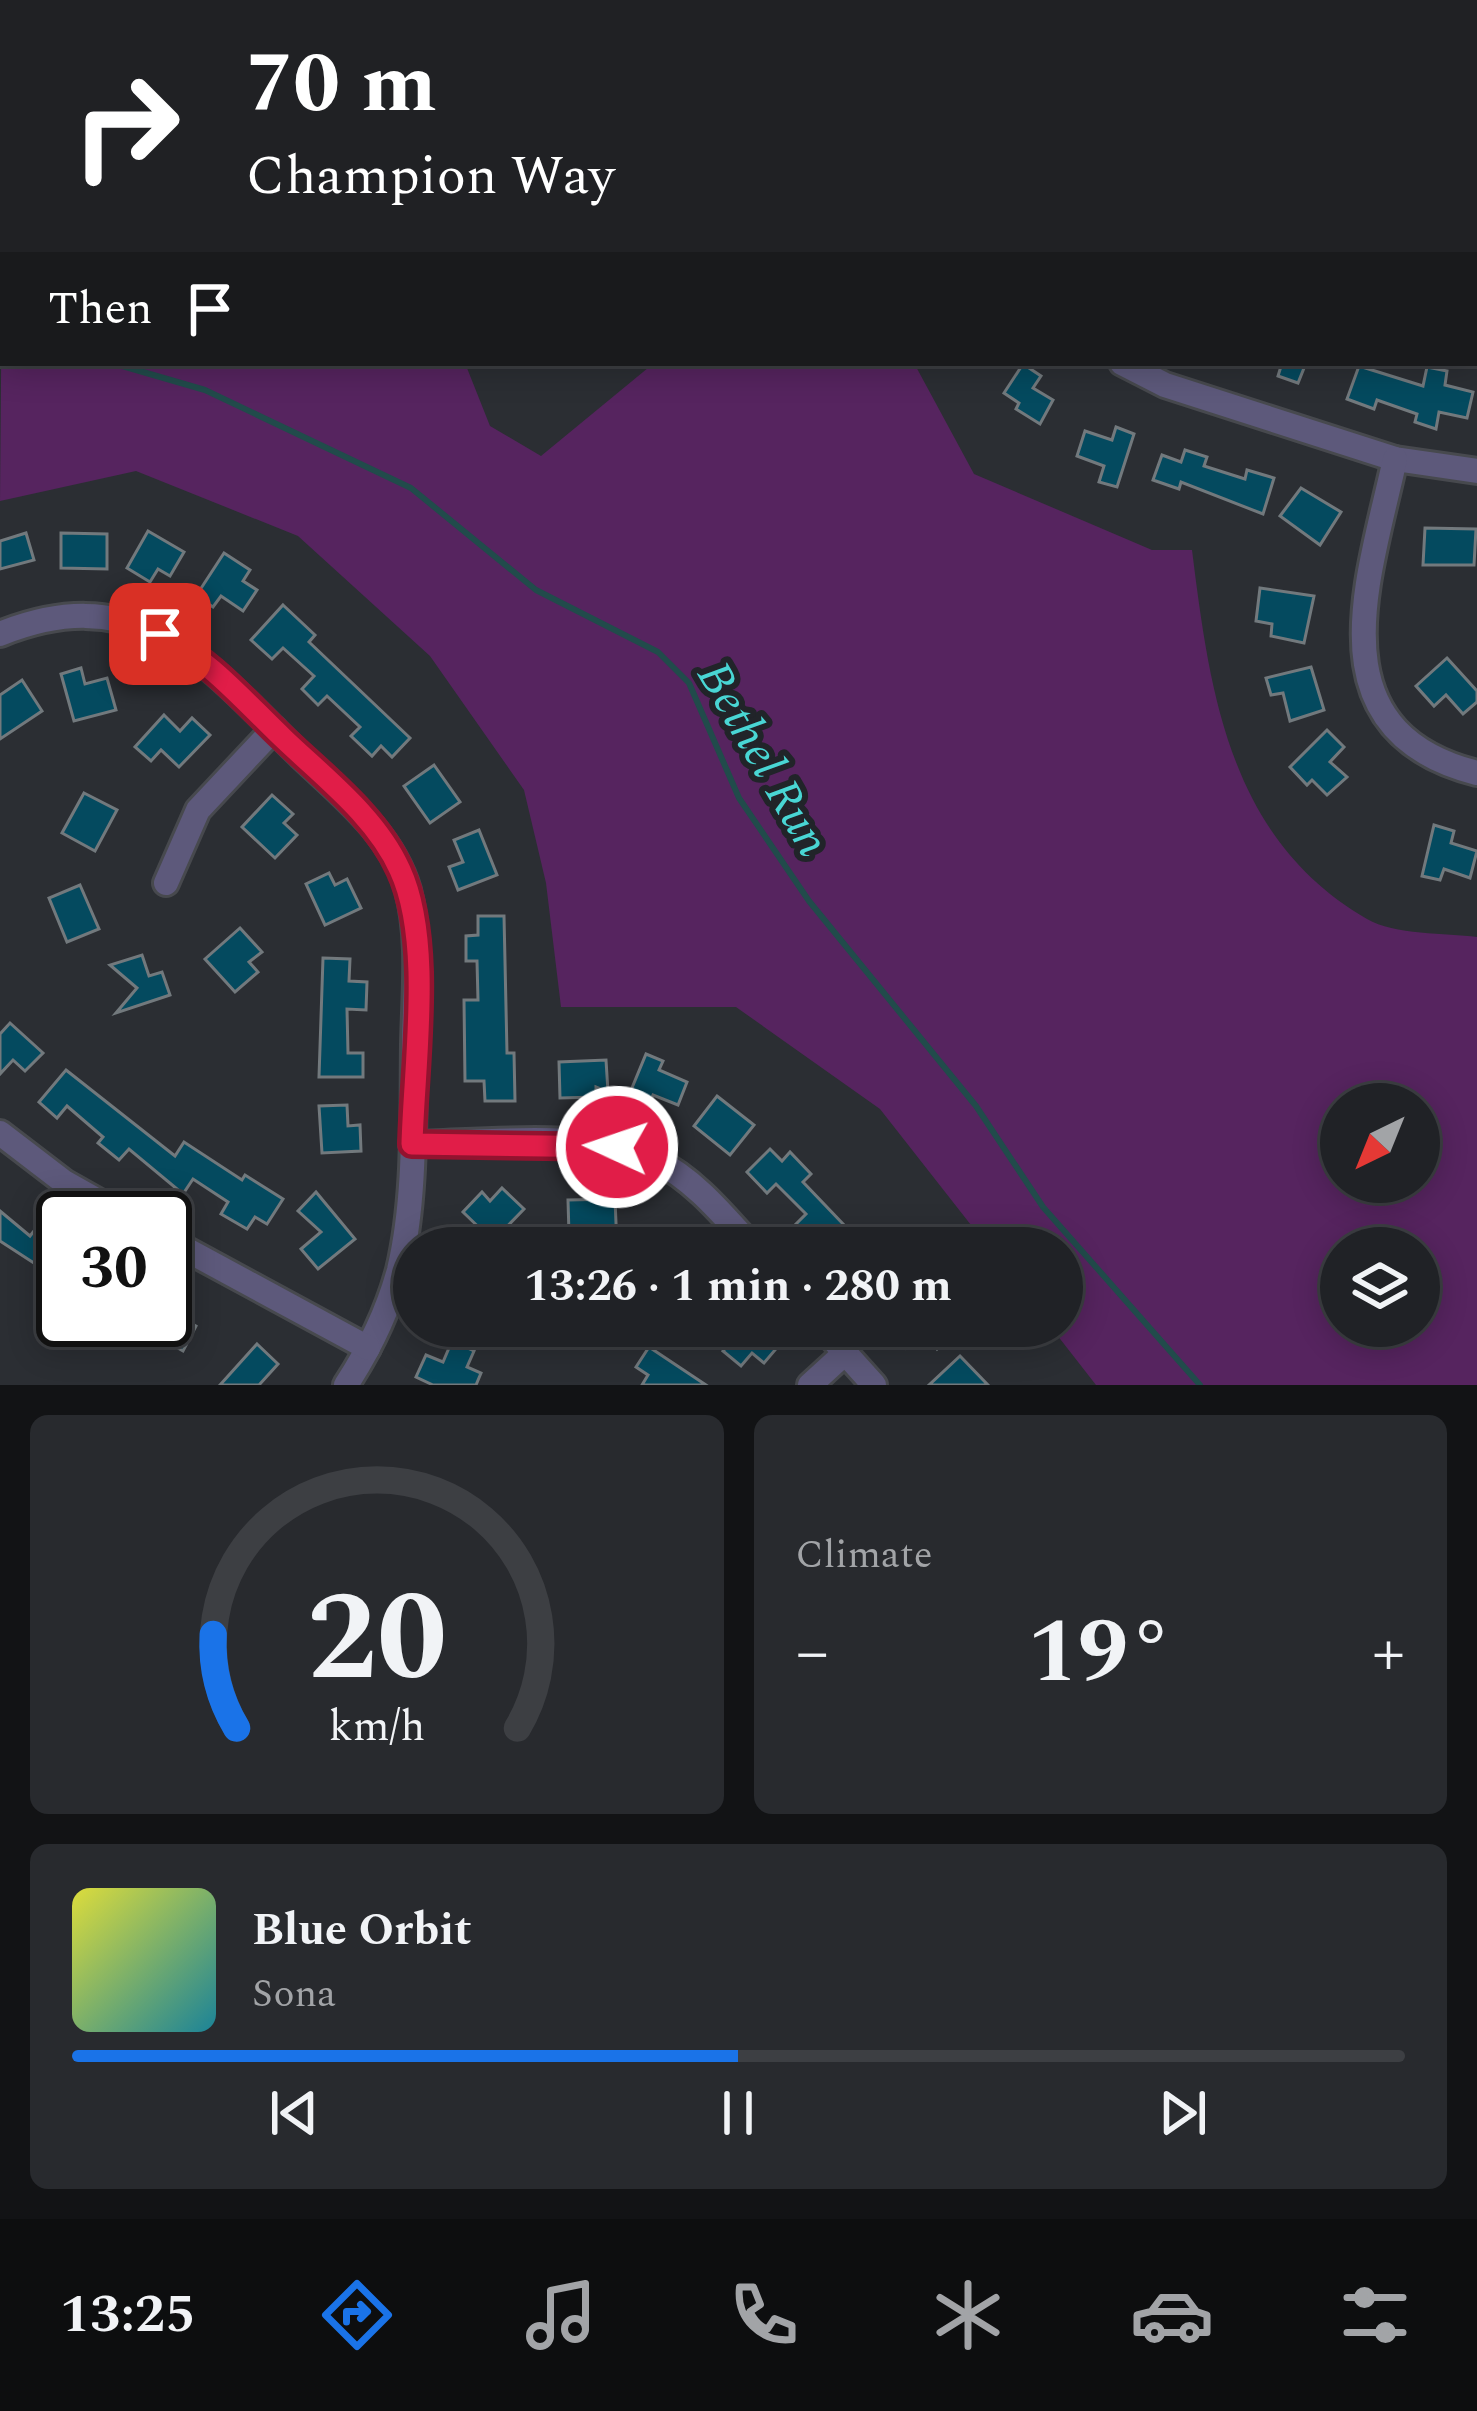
<!DOCTYPE html>
<html lang="en">
<head>
<meta charset="utf-8">
<style>
	:root { --surface:#202226; --page:#282a2e; --text:#f1f3f6; --muted:#a2a4a7; --line:#3d3f43; --accent:#1a73e8 }
	body { margin:0; font-family:Spectral,serif; background:var(--page); color:var(--text); height:100vh; display:flex; flex-direction:column; font-size:45px; white-space:nowrap }
	* { box-sizing:border-box; margin:0 }
	p { font-size:39px; color:var(--muted) }
	.icon { flex:none; width:66px; height:66px; fill:none; stroke:currentColor; stroke-width:2; stroke-linecap:round; stroke-linejoin:round }
	.map { position:relative; height:1385px; overflow:hidden }
	.panel { display:flex; flex-direction:column; gap:30px; padding:30px; background:#121315; flex:1 }
	.panel>* { flex:none }
	.banner { position:absolute; left:0px; top:0px; width:1479px; height:366px; box-shadow:0 6px 30px #0003,0 0 0 3px var(--line); background:#202124; color:#fff; overflow:hidden }
	.needle { width:78px; rotate:223deg }
	.fabs { position:absolute; left:1320px; top:1083px; display:grid; gap:24px }
	.fabs a { display:grid; place-items:center; width:120px; height:120px; border-radius:50%; background:var(--surface); box-shadow:0 6px 30px #0003,0 0 0 3px var(--line); font-size:60px }
	.speed { position:absolute; left:36px; top:1191px; display:flex; gap:24px; font-size:60px; font-weight:700; text-align:center }
	.speed>* { display:grid; place-content:center; width:156px; height:156px; border-radius:50%; background:var(--surface); box-shadow:0 6px 30px #0003,0 0 0 3px var(--line); line-height:1 }
	.speed .limit { border:6px solid #111; border-radius:18px; background:#fff; color:#111 }
	.pin { position:absolute; display:grid; place-items:center; width:102px; height:102px; color:#fff; margin:-51px; border-radius:24px; box-shadow:0 6px 18px #0006 }
	.me { position:absolute; width:132px; margin:-66px; rotate:273deg; stroke-linejoin:round; filter:drop-shadow(0 0 9px #0008) }
	.turn { display:flex; align-items:center; gap:42px; height:252px; padding:0 48px; font-size:54px }
	.turn .icon { width:156px; height:156px; stroke-width:2.5 }
	.turn b { display:block; font-size:84px; line-height:102px }
	.then { display:flex; align-items:center; height:114px; padding:0 48px; background:#0003; gap:24px; font-size:45px }
	.big { font-size:90px; font-weight:700; line-height:1.1 }
	.panel .card { flex:1; display:flex; flex-direction:column; justify-content:center; gap:18px; min-width:0; padding:0 42px; border-radius:18px; background:var(--page) }
	.panel .dial { align-items:center; gap:0 }
	.dial svg { height:312px; overflow:visible; fill:none; stroke:var(--line); stroke-width:7; stroke-linecap:round; text-anchor:middle }
	.dial text { fill:var(--text); stroke:none }
	.song { display:flex; align-items:center; gap:36px }
	.cover { width:144px; height:144px; border-radius:18px; background:linear-gradient(135deg,hsl(60 70% 55%),hsl(190 70% 35%)) }
	.played { height:12px; border-radius:6px; background:linear-gradient(90deg,var(--accent) 50%,var(--line) 50%) }
	.keys { display:flex; justify-content:space-around; direction:ltr }
	.heat { display:flex; justify-content:space-between; align-items:center; font-size:66px; direction:ltr }
	.panel .tiles { flex:1; display:grid; gap:30px; grid-template-columns:1fr 1fr }
	.card:last-child { grid-column:span 2 }
	.trip { position:absolute; left:393px; top:1227px; width:690px; height:120px; border-radius:60px; background:var(--surface); box-shadow:0 6px 30px #0003,0 0 0 3px var(--line); font-weight:700; line-height:120px; text-align:center }
	.menu { display:flex; height:192px; justify-content:space-around; align-items:center; background:#0d0e0f; color:var(--muted) }
	.menu .icon { width:84px; height:84px }
	.menu .selected { color:var(--accent) }
	.menu b { font-size:54px; color:var(--text) }
	.map>svg:first-child { display:block }
</style>
</head>
<body>
<div class="map">
<svg width="1477" height="1385" viewBox="0 0 1477 1385">
	<rect width="100%" height="100%" fill="#2b2e33"/>
	<!-- green -->
	<g fill="#56245f" fill-rule="evenodd">
		<polygon points="1223,0 1477,0 1477,63 1476,3"/>
		<path d="M3 142V363H465L490 426 541 456 654 363H914L974 474 1152 550H1192C1210 693 1229 839 1367 919 1394 935 1446 933 1477 937V1385H1096L1050 1326H1062V1248H989L880 1109 736 1007H561L546 883 524 790 430 656 298 536 136 471 0 501ZM1341 1104H1419V1182H1341ZM1341 1248H1419V1326H1341Z"/>
	</g>
	<g fill="none" stroke-linecap="round" stroke-linejoin="round">
		<!-- stream -->
		<g stroke="#214b4b" stroke-width="6">
			<polyline points="0,268 3,270"/>
			<polyline points="112,363 205,390 411,488 536,590 658,652 689,683 739,798 809,901 976,1106 1043,1207 1200,1385"/>
		</g>
	</g>
	<!-- building -->
	<g fill="#044a5f" stroke="#72797d" stroke-width="3">
		<polygon points="1282,363 1306,363 1298,383 1278,376"/>
		<polygon points="1023,364 1041,376 1033,388 1053,400 1040,424 1016,409 1019,403 1004,393"/>
		<polygon points="1359,366 1423,386 1427,367 1447,371 1445,385 1473,392 1467,418 1439,412 1436,429 1415,422 1417,414 1377,400 1374,409 1347,399"/>
		<polygon points="1116,427 1134,434 1117,487 1099,482 1104,466 1077,456 1085,431 1112,440"/>
		<polygon points="1185,450 1207,457 1204,466 1245,479 1247,470 1274,478 1263,514 1181,482 1179,489 1153,480 1162,455 1181,462"/>
		<polygon points="1301,488 1341,512 1320,545 1280,516"/>
		<polygon points="1425,528 1476,529 1474,565 1423,565"/>
		<polygon points="148,531 184,552 170,576 158,569 150,582 127,568"/>
		<polygon points="26,533 34,560 0,569 0,541"/>
		<polygon points="61,533 107,534 107,569 61,568"/>
		<polygon points="224,553 250,570 243,581 257,590 243,611 221,596 213,607 196,596"/>
		<polygon points="1260,588 1314,596 1304,643 1271,636 1272,624 1256,621"/>
		<polygon points="283,605 315,635 309,642 410,738 392,757 381,746 372,756 351,736 360,727 327,696 318,705 302,689 314,676 283,648 272,659 251,640"/>
		<polygon points="1447,658 1477,691 1477,702 1463,714 1446,695 1434,706 1416,686"/>
		<polygon points="1311,667 1324,710 1290,721 1283,693 1271,695 1266,678"/>
		<polygon points="81,668 85,684 107,678 116,710 74,721 61,674"/>
		<polygon points="22,680 42,711 0,739 0,695"/>
		<polygon points="164,715 180,731 192,718 210,735 179,767 161,750 151,761 135,747"/>
		<polygon points="1327,730 1344,747 1330,762 1347,777 1327,795 1312,780 1307,785 1290,767"/>
		<polygon points="434,765 460,802 430,823 404,786"/>
		<polygon points="84,793 117,810 95,851 62,833"/>
		<polygon points="272,795 293,814 284,823 297,835 275,858 242,827"/>
		<polygon points="1434,825 1454,831 1451,843 1477,851 1470,878 1444,869 1440,880 1422,876"/>
		<polygon points="479,830 497,875 458,890 449,867 463,862 454,840"/>
		<polygon points="329,873 335,885 347,879 361,908 325,925 306,884"/>
		<polygon points="80,885 99,929 67,942 49,898"/>
		<polygon points="478,916 504,916 507,1053 514,1053 515,1101 485,1101 484,1081 465,1081 464,1000 478,1000 477,961 466,961 466,936 478,935"/>
		<polygon points="240,928 262,952 249,962 258,972 235,992 205,959"/>
		<polygon points="142,955 149,976 162,972 170,995 116,1013 137,988 110,965"/>
		<polygon points="323,958 350,959 349,981 367,982 366,1010 347,1009 348,1053 363,1053 363,1077 319,1077"/>
		<polygon points="10,1023 43,1053 25,1071 13,1060 0,1074 0,1034"/>
		<polygon points="646,1054 663,1061 659,1070 687,1082 678,1105 653,1095 648,1109 627,1100"/>
		<polygon points="606,1060 608,1092 596,1087 596,1097 560,1098 559,1062"/>
		<polygon points="66,1070 175,1156 184,1142 242,1180 245,1175 283,1199 267,1224 255,1217 247,1229 221,1214 228,1202 193,1179 183,1194 129,1149 119,1160 98,1143 103,1137 67,1106 57,1118 39,1102"/>
		<polygon points="717,1096 754,1125 730,1155 694,1126"/>
		<polygon points="347,1105 348,1126 360,1125 361,1151 322,1153 319,1106"/>
		<polygon points="770,1149 782,1161 790,1152 811,1174 803,1182 866,1248 815,1248 794,1226 806,1214 776,1184 767,1193 747,1172"/>
		<polygon points="502,1188 524,1209 493,1241 463,1212 482,1192 490,1201"/>
		<polygon points="316,1192 355,1239 318,1269 301,1249 321,1232 298,1211"/>
		<polygon points="615,1199 617,1247 600,1247 600,1233 569,1234 568,1200"/>
		<polygon points="0,1211 30,1236 41,1222 63,1238 63,1269 57,1278 0,1241"/>
		<polygon points="165,1308 196,1326 183,1351 129,1320 165,1320"/>
		<polygon points="745,1326 761,1326 781,1343 764,1363 752,1353 741,1366 723,1351"/>
		<polygon points="886,1326 961,1326 937,1349 922,1333 906,1348"/>
		<polygon points="452,1341 474,1351 467,1367 481,1373 476,1385 433,1385 416,1377 426,1355 443,1362"/>
		<polygon points="257,1344 278,1364 259,1385 220,1385"/>
		<polygon points="649,1347 706,1385 642,1385 648,1375 636,1367"/>
		<polygon points="960,1356 988,1385 929,1385"/>
	</g>
	<g fill="none" stroke-linecap="round" stroke-linejoin="round">
		<!-- minor casing -->
		<g stroke="#47494e" stroke-width="30">
			<g id="minor">
				<polyline points="221,0 222,3"/>
				<polyline points="1476,206 1477,206"/>
				<polyline points="1122,363 1165,385 1395,459 1477,471"/>
				<path d="M1395 459C1369 579 1311 731 1477 773"/>
				<path d="M0 634C143 576 210 668 302 757 342 795 392 834 408 890 421 940 415 993 414 1044 413 1118 416 1198 399 1270 388 1311 369 1350 346 1385"/>
				<polyline points="166,883 198,810 274,729"/>
				<polyline points="0,1133 64,1182 128,1218"/>
				<path d="M412 1144C481 1143 593 1129 655 1160 695 1180 723 1215 753 1248"/>
				<polyline points="165,1238 368,1348"/>
				<polyline points="821,1326 874,1385"/>
				<polyline points="810,1385 845,1353"/>
			</g>
		</g>
		<!-- minor -->
		<use href="#minor" stroke="#5d597b" stroke-width="24"/>
	</g>
	<g fill="none" stroke-linecap="round" stroke-linejoin="round">
		<!-- route casing -->
		<g stroke="#92132f" stroke-width="30">
			<path id="route" d="M160 634C211 661 243 700 285 740 325 778 377 818 400 870 433 941 414 1065 412 1144L617 1147"/>
		</g>
		<!-- route -->
		<use href="#route" stroke="#e11d48" stroke-width="21"/>
	</g>
	<g text-anchor="middle" dominant-baseline="central" stroke-width="12" stroke-linejoin="round" paint-order="stroke">
		<!-- water labels -->
		<g font-size="48" font-style="italic" fill="#49d6d4" stroke="#212429">
			<text transform="translate(763 759) rotate(60)">Bethel Run</text>
		</g>
	</g>
</svg>
<div class="fabs">
<a><svg class="needle" viewBox="-14 -14 28 28"><path d="M0-13l5 13h-10z" fill="#e53935"/><path d="M0 13l5-13h-10z" fill="#a2a4a7"/></svg></a>
<a><svg class="icon" aria-label="layers" viewBox="0 0 24 24"><path d="M12 4l9 5-9 5-9-5zM3 14l9 5 9-5"/></svg></a>
</div>
<div class="speed"><div class="limit">30</div></div>
<div class="pin" style="left:160px;top:634px;background:#d93025"><svg class="icon" aria-label="arrive" viewBox="0 0 24 24"><path d="M6 21V4h12l-3 4 3 4H6"/></svg></div>
<svg class="me" style="left:617px;top:1147px" viewBox="-20 -20 40 40"><circle r="17" fill="#e11d48" stroke="#fff" stroke-width="3"/><path d="M0-11L8 9 0 5-8 9z" fill="#fff"/></svg>
<div class="trip">13:26 · 1 min · 280 m</div>
<div class="banner">
<div class="turn"><svg class="icon" aria-label="right" viewBox="0 0 24 24"><path d="M7 20v-9h11M14 6l5 5-5 5"/></svg><div><b>70 m</b>Champion Way</div></div>
<div class="then">Then<svg class="icon" aria-label="arrive" viewBox="0 0 24 24"><path d="M6 21V4h12l-3 4 3 4H6"/></svg></div>
</div>
</div>
<section class="panel">
<div class="tiles">
<div class="card dial"><svg viewBox="0 0 100 80">
<path d="M14 69A42 42 0 1 1 86 69"/>
<path d="M14 69A42 42 0 0 1 8 45" stroke="#1a73e8"/>
<text x="50" y="56" font-size="32" font-weight="700">20</text>
<text x="50" y="72" font-size="11">km/h</text>
</svg></div>
<div class="card"><p>Climate</p>
<div class="heat"><a>−</a><b class="big">19°</b><a>+</a></div>
</div>
<div class="card">
<div class="song"><i class="cover"></i><div><b>Blue Orbit</b><p>Sona</p></div></div>
<div class="played"></div>
<div class="keys"><svg class="icon" aria-label="previous" viewBox="0 0 24 24"><path d="M18 5L8 12l10 7zM5 5v14"/></svg><svg class="icon" aria-label="pause" viewBox="0 0 24 24"><path d="M8 5v14M16 5v14"/></svg><svg class="icon" aria-label="next" viewBox="0 0 24 24"><path d="M6 5l10 7-10 7zM19 5v14"/></svg></div>
</div>
</div>
</section>
<nav class="menu">
<b>13:25</b>
<svg class="icon selected" aria-label="directions" viewBox="0 0 24 24"><path d="M12 3l9 9-9 9-9-9zM9 14v-3h6M13 9l2 2-2 2"/></svg>
<svg class="icon" aria-label="music" viewBox="0 0 24 24"><path d="M9 18V5l10-2v13"/><circle cx="6" cy="18" r="3"/><circle cx="16" cy="16" r="3"/></svg>
<svg class="icon" aria-label="phone" viewBox="0 0 24 24"><path d="M5 4h4l2 5-3 2q2 4 5 5l2-3 5 2v4C11 20 4 13 5 4z"/></svg>
<svg class="icon" aria-label="climate" viewBox="0 0 24 24"><path d="M12 3v18M4 7l16 10M4 17L20 7"/></svg>
<svg class="icon" aria-label="car" viewBox="0 0 24 24"><path d="M5 17H2v-5l4-1 3-4h7l3 4 3 1v5h-3M9 17h6M6 11h13"/><circle cx="7" cy="17" r="2"/><circle cx="17" cy="17" r="2"/></svg>
<svg class="icon" aria-label="filters" viewBox="0 0 24 24"><path d="M4 7h16M4 17h16"/><circle cx="9" cy="7" r="2"/><circle cx="15" cy="17" r="2"/></svg>
</nav>
</body>
</html>
